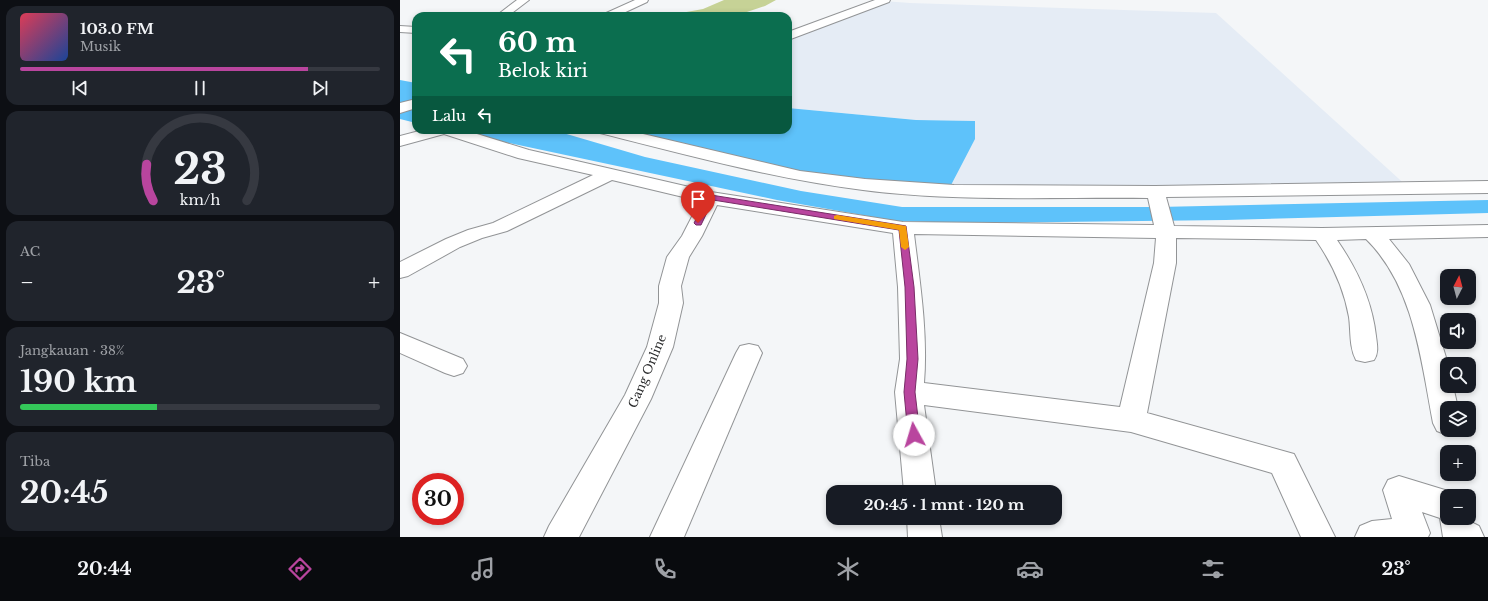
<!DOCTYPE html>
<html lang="id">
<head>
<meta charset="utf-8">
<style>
	:root { --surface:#171b24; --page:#20242c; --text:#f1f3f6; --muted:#9ea1a6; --line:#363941; --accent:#b9459e }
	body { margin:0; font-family:"Libre Baskerville",serif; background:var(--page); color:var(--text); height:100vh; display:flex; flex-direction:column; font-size:15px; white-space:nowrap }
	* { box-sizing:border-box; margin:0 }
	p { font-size:13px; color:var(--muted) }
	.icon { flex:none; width:22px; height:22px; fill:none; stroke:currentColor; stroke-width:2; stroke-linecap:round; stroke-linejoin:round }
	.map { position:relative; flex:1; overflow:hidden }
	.sheet { display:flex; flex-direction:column; gap:6px; padding:6px; background:#0d0f14; width:400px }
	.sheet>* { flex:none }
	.top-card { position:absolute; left:12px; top:12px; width:380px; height:122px; border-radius:12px; box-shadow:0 2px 6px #0003; background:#0b6e4f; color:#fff; overflow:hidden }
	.needle { width:26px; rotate:6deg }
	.tools { position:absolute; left:1040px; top:269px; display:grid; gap:8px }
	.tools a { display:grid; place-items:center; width:36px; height:36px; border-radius:8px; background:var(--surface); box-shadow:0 2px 6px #0003; font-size:20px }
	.speed { position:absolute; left:12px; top:473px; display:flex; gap:8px; font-size:20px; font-weight:700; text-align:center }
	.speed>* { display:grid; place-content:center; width:52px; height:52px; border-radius:50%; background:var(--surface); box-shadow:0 2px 6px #0003; line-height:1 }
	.speed .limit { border:6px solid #d22; background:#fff; color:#111 }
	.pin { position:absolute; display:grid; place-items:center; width:34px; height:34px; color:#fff; margin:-41px -17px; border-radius:50% 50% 50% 0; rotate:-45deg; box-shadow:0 0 4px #0007 }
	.pin .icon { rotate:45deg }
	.me { position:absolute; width:44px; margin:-22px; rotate:354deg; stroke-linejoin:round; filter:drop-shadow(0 0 3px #0008) }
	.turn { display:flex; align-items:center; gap:14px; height:84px; padding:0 20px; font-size:18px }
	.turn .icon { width:52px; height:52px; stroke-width:2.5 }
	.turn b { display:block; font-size:28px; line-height:34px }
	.then { display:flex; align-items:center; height:38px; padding:0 20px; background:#0003; gap:8px; font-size:15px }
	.big { font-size:30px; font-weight:800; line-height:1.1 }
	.sheet .card { flex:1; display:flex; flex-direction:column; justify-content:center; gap:6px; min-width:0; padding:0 14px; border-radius:12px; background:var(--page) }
	.sheet .dial { align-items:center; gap:0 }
	.dial svg { height:104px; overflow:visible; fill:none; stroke:var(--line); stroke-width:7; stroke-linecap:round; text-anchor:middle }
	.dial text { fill:var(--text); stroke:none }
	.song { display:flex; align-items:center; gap:12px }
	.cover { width:48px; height:48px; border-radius:6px; background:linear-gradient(135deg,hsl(350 70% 55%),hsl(220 70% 35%)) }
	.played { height:4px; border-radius:2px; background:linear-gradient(90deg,var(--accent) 80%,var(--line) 80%) }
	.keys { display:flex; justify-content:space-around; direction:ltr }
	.heat { display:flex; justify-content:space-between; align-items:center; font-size:22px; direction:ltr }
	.charge { height:6px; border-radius:3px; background:linear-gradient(90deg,#34c759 38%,var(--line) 0) }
	.trip { position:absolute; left:426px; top:485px; width:236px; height:40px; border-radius:12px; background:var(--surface); box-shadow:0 2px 6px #0003; font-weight:800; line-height:40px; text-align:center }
	.tab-bar { display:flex; height:64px; justify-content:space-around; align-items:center; background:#090b0e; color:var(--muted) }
	.tab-bar .icon { width:28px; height:28px }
	.tab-bar .selected { color:var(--accent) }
	.tab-bar b { font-size:18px; color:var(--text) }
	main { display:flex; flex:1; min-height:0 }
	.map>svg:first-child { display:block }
</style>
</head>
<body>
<main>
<section class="sheet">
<div class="card">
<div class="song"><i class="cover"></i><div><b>103.0 FM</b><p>Musik</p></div></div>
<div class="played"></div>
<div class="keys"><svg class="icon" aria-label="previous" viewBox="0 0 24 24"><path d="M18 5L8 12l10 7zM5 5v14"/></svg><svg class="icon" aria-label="pause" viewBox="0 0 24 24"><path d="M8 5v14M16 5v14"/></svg><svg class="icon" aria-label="next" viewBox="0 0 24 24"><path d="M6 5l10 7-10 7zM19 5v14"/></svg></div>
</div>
<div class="card dial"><svg viewBox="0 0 100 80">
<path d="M14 69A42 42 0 1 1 86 69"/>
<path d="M14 69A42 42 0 0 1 9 41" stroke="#b9459e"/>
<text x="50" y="56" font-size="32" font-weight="700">23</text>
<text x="50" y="72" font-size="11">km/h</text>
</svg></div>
<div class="card"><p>AC</p>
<div class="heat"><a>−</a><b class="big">23°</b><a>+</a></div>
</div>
<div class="card"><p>Jangkauan · 38%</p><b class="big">190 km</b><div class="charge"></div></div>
<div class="card"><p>Tiba</p><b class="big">20:45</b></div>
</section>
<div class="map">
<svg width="1088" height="537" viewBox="0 0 1088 537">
	<rect width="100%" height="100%" fill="#f4f6f8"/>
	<!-- built -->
	<polygon fill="#e5ecf5" points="483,1 510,3 816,13 1009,188 549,189 555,178 574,121 516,120 388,108 388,36"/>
	<!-- green -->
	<polygon fill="#c6d296" points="324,0 376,0 365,6 335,16 273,16 281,13 303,9"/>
	<!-- water -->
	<g fill="#5ec2fa">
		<polygon points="0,80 16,83 16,123 0,119"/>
		<polygon points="388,108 516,120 575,121 575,139 549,189 400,176 218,130 388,130"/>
		<polygon points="48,130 153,130 245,157 401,191 502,207 758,207 1088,200 1088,213 826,220 571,223 496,221 377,200"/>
	</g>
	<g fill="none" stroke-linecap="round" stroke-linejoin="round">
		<!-- minor casing -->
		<g stroke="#929496" stroke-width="2">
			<g id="minor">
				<polygon points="117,0 129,0 108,16 96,16"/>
				<polygon points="235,0 248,0 247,2 217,16 203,16 204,14"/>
				<polygon points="475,0 490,0 489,2 388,40 388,32"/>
				<polygon points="0,26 16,27 16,33 0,32"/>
				<polygon points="16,99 16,108 0,113 0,103"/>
				<path d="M23 130H64L129 150 311 192 503 222 754 225 748 198C655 197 555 202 463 190 374 179 287 155 200 133L198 130H226L400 171 465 179 554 185 755 186 1088 181V193L766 197 774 226 922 228 1088 225V237L989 239 1009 264 1030 305 1048 364 1047 386H1053L1058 408H1047V430H1058L1047 435 1037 431 1033 423C1021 360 1014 286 966 239L937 240C957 269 972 300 976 336 977 345 979 352 974 360L965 362 956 360C949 347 951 331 949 317 944 289 932 263 916 240L776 238V263L747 413 894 454 935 537H901L872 473 731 432 524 405 536 492H504L495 392 500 359 498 287 493 233 317 205 302 236 289 257 281 286 283 303 273 347 251 399 179 537H144L149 526 225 395 247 347 259 303V286L267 257 282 236 300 201 212 180 107 231 82 238 60 247 8 276 0 278V262L46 239 68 230 93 223 193 175 118 158 44 134 0 146V136ZM514 234 756 238 754 263 720 407 524 383C528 334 520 283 514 234Z"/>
				<polygon points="0,333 63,359 67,366 63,373 54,376 45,373 0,353"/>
				<polygon points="349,344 358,346 362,353 284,537 250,537 336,353 340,346"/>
				<polygon points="999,476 1058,494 1059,496 1047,496 1047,518 1069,518 1069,510 1073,523 1079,526 1084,537 1043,537 1040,518 1022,512 1030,533 1028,537 955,537 960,526 972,521 992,519 983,490 988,480"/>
				<polygon points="507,518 539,518 542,537 508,537"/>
			</g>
		</g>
		<!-- minor -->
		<use href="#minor" fill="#fff" fill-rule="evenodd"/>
	</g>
	<!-- route -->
	<polygon fill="#b9459e" stroke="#782d67" points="311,195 506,226 514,287 518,359 515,392 520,435 518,438 514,440 510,438 508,435 504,392 507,359 505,287 499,230 313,200 301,225 296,225 294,223 307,198"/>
	<!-- slow -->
	<polygon fill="#f59e0b" points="437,215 506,226 509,247 505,250 501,247 499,230 434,219 434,216"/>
	<g text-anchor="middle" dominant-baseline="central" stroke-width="3.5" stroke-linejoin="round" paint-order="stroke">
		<!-- street labels -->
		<g font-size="12" fill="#2a2b2c" stroke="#fff">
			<text transform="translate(247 371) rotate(-67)">Gang Online</text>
		</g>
	</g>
</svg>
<div class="tools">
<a><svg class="needle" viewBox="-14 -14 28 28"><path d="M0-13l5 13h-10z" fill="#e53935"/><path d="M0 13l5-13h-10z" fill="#9ea1a6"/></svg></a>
<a><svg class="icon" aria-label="sound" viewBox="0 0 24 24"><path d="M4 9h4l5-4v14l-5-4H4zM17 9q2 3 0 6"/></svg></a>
<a><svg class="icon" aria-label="search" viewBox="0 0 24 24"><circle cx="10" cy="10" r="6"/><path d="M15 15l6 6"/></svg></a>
<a><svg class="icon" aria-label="layers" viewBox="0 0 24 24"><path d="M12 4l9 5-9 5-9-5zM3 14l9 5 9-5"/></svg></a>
<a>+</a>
<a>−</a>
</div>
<div class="speed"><div class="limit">30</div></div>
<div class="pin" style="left:298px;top:223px;background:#d93025"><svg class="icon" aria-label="arrive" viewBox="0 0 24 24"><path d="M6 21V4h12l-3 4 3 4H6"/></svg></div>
<svg class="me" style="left:514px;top:435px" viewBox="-20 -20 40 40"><circle r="19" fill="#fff"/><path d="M0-13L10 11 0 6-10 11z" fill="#b9459e"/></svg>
<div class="trip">20:45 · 1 mnt · 120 m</div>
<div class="top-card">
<div class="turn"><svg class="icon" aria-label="left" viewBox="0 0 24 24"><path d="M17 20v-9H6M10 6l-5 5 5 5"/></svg><div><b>60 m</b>Belok kiri</div></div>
<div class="then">Lalu<svg class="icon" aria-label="left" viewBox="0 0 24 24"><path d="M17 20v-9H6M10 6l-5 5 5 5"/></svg></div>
</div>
</div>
</main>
<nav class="tab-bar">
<b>20:44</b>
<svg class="icon selected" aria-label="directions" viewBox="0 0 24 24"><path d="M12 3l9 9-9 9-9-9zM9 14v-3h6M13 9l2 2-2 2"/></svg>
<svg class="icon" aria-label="music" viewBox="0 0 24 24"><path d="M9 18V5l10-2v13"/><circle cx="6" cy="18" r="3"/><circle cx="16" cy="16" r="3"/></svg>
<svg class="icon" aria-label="phone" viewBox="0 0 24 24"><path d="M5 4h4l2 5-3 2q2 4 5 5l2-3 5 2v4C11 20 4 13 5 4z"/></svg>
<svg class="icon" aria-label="climate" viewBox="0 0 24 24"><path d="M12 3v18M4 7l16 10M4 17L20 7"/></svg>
<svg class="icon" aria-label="car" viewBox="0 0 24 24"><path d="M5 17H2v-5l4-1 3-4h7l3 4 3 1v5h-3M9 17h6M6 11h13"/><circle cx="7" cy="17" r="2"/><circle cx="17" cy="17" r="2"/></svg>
<svg class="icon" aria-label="filters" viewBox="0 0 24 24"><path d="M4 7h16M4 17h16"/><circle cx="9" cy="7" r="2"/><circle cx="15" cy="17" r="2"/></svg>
<b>23°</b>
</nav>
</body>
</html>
